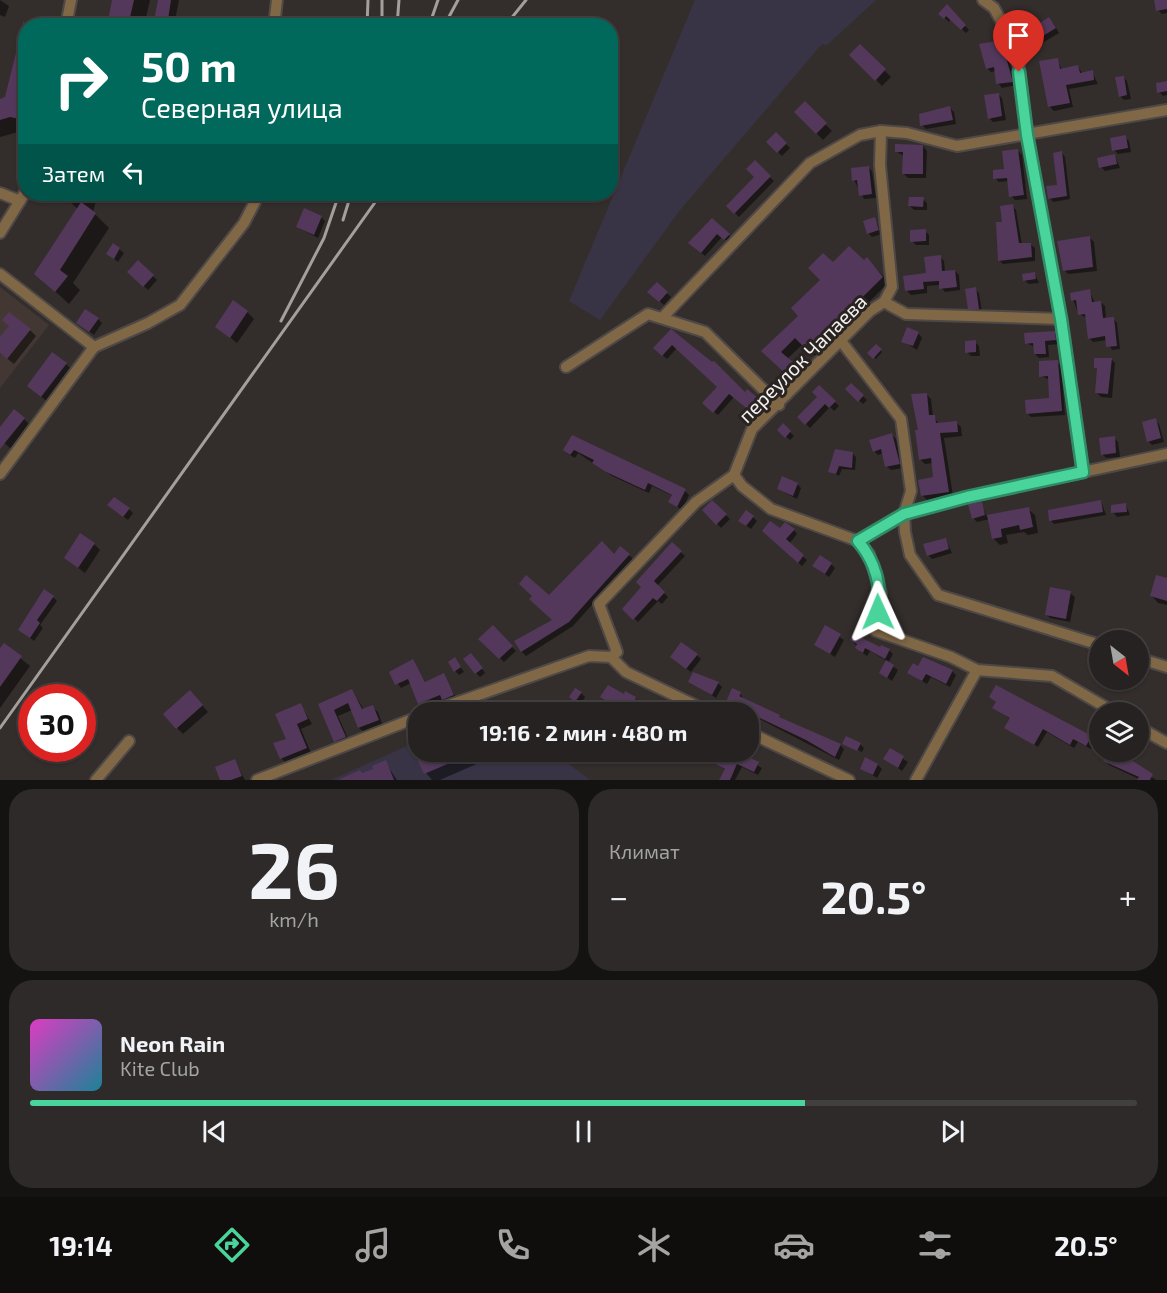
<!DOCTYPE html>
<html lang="ru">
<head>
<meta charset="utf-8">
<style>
	:root { --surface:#262221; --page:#2e2a2a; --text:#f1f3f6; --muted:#a4a4a5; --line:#423f3f; --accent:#49d49c }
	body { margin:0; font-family:"Exo 2",sans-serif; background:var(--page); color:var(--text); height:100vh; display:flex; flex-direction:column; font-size:22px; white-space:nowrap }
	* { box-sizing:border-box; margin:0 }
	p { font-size:20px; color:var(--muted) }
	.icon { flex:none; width:33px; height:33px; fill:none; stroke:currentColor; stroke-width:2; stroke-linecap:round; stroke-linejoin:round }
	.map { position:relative; height:780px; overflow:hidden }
	.drawer { display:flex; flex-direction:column; gap:9px; padding:9px; background:#151312; flex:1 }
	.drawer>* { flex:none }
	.hud { position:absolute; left:18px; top:18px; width:600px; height:183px; border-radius:24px; box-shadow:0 2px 4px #0004,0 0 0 2px var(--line); background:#00695c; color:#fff; overflow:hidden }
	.needle { width:39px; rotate:149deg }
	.controls { position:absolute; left:1089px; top:630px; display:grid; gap:12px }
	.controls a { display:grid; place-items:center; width:60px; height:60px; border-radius:50%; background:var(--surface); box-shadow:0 2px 4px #0004,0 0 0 2px var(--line); font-size:30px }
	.speed { position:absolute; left:18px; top:684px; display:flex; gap:12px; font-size:30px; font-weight:700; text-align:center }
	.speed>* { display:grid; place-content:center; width:78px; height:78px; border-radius:50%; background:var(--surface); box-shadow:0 2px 4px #0004,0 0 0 2px var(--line); line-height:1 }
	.speed .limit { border:9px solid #d22; background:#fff; color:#111 }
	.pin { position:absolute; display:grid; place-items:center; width:51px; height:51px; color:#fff; margin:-62px -26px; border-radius:50% 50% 50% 0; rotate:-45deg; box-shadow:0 0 6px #0007 }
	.pin .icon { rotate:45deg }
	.me { position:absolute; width:66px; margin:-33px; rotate:359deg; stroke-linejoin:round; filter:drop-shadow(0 0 4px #0008) }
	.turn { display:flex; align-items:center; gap:21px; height:126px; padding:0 24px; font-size:27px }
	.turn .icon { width:78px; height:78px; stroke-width:2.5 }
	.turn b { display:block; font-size:42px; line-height:51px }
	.then { display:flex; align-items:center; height:57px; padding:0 24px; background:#0003; gap:12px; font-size:22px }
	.big { font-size:45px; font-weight:700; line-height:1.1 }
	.drawer .card { flex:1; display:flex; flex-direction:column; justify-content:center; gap:9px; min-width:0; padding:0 21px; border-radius:24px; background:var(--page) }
	.drawer .dial { align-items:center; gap:0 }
	.dial b { font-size:78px; line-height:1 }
	.song { display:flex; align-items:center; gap:18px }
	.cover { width:72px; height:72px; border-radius:9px; background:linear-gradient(135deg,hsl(310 70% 55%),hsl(190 70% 35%)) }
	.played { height:6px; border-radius:3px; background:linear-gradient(90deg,var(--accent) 70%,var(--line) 70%) }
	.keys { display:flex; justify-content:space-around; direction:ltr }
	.heat { display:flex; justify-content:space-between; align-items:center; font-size:33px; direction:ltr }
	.drawer .tiles { flex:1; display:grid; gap:9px; grid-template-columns:1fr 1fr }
	.card:last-child { grid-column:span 2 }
	.trip { position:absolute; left:408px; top:702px; width:351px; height:60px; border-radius:24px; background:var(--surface); box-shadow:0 2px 4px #0004,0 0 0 2px var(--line); font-weight:700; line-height:60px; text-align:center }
	.tab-bar { display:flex; height:96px; justify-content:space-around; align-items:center; background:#0f0e0d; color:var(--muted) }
	.tab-bar .icon { width:42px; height:42px }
	.tab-bar .active { color:var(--accent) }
	.tab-bar b { font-size:27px; color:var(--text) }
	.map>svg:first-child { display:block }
</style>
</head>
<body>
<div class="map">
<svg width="1167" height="780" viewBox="0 0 1167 780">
	<rect width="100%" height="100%" fill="#332e2c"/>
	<!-- built -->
	<polygon fill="#423732" points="0,287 49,325 0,388"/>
	<!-- industrial -->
	<g fill="#383445">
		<polygon points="695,0 876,0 827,45 822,44 680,210 600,320 569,301"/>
		<polygon points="418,741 418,752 553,752 590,780 331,780"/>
	</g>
	<!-- shadow -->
	<g fill="#0007">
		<polygon points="0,0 9,6 5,17 0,15"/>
		<polygon points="114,0 150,0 144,26 109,26"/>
		<polygon points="160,0 179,0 174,26 155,26"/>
		<polygon points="1157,0 1167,0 1167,13 1162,14 1158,10"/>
		<polygon points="947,6 969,30 966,33 951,19 949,22 940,14"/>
		<polygon points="1053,23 1059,33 1044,42 1040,38"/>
		<polygon points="20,36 26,37 26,130 0,137 0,100 6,98"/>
		<polygon points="1003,42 1011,53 1007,53 1016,85 1002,88 998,83 996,71 991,72 987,68"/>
		<polygon points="860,46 891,77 882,86 851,55"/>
		<polygon points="1057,59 1062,70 1078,67 1083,74 1092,72 1098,84 1069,89 1073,107 1054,111 1050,107"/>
		<polygon points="1123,77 1127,81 1131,99 1124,100 1120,96"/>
		<polygon points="1167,82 1167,95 1163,96 1159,92"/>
		<polygon points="998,94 1002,98 1006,120 993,122 989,118"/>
		<polygon points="805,104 832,131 823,140 796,112"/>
		<polygon points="950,108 954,112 956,124 926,129 922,125"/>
		<polygon points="776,134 790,148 782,156 768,142"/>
		<polygon points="1125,137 1129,141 1131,152 1118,154 1114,150"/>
		<polygon points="923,146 927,151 926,178 908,178 904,174 904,156 897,152"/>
		<polygon points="1018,151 1022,155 1027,199 1015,200 1011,196 1009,181 999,182 995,178 1006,170"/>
		<polygon points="1062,153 1065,157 1070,199 1053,202 1050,198 1058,186"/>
		<polygon points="1115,156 1120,168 1105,171 1101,167"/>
		<polygon points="755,162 774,181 739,217 728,206 756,177"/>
		<polygon points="868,167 872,171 876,198 864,199 854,180"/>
		<polygon points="64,194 98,194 93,212 109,228 73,283 80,290 69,304 36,274 78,209 63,196"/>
		<polygon points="99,194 122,194 121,199"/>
		<polygon points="237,194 247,194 247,196 238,195"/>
		<polygon points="304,194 318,194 314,201"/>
		<polygon points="923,199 927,203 927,210 914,210 910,206"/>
		<polygon points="1012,206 1016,210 1022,245 1030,244 1035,248 1035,261 1003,264 999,260 1004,223"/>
		<polygon points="321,217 325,221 318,238 297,227"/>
		<polygon points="875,219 882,234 872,237 868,233"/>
		<polygon points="712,220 733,239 729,243 722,237 705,256 694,247"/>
		<polygon points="925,231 929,235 929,245 916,245 912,241"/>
		<polygon points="1090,238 1094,242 1097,271 1068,274 1064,270"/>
		<polygon points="114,245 124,253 118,262 108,254"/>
		<polygon points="940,257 944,261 945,272 955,271 959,275 960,290 945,292 939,285 927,286 927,293 911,295 907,291 927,274"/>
		<polygon points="867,259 889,282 815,356 803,344 787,359 800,371 793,379 764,351 800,316 833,264 864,262"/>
		<polygon points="138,262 157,280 148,290 129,272"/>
		<polygon points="1035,274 1039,283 1029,284 1024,280"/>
		<polygon points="657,284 671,297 664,305 649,292"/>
		<polygon points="975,289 979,293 982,312 974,312 969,308"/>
		<polygon points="1089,290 1095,303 1100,302 1105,306 1106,319 1113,318 1117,323 1120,349 1112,350 1107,340 1093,342 1089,338 1087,318 1079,314 1073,300"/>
		<polygon points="247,312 254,319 237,343 217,327"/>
		<polygon points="98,319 102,323 94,335 82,326"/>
		<polygon points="11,326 30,330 36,336 14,364 0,353 0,340"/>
		<polygon points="671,331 734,397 718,415 708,407 718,387 677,348 667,359 655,348"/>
		<polygon points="918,333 922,338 917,350 903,341"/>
		<polygon points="1055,333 1060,344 1048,345 1049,357 1039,358 1035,354 1035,347 1026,343"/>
		<polygon points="975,342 979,346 980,356 971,356 967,352"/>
		<polygon points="876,346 882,352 876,359 869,353"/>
		<polygon points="1111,359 1115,363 1112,398 1101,397 1097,393 1098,370 1096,367"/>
		<polygon points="1057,362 1061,366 1065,415 1031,417 1027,413 1050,399 1050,380 1041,376"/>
		<polygon points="66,364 72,370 48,402 35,392"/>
		<polygon points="851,385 867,400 863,404 847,389"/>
		<polygon points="819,387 839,406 834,411 830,407 810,428 799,417 819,397"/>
		<polygon points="926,394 931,399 933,416 939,424 957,423 961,427 962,436 944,438 953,496 927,500 922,495 935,479 933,463 925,464 920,459 920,431"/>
		<polygon points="760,402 763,405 755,414 752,411"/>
		<polygon points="24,419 30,425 11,449 0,439 0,430"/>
		<polygon points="1155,420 1159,424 1164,442 1152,445 1148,441"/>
		<polygon points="783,425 794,436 790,440 779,430"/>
		<polygon points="892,435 896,439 903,468 891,470 886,466 884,453 878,455 874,451"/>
		<polygon points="573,437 685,491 689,495 682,510 670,502 673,496 652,486 649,493 612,476 578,453 575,458 568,454 564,450"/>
		<polygon points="1114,438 1118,442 1120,457 1106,458 1102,454"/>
		<polygon points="853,454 856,457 855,470 842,469 839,476 830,471"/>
		<polygon points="797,484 801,488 797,499 778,489"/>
		<polygon points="1101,501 1106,515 1054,524 1051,521"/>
		<polygon points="712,502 730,519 721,528 704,510"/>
		<polygon points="981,503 987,517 1028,509 1035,515 1038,533 1028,535 1024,532 1006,535 1008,543 1000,545 993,538 990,519 977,522 973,518"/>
		<polygon points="1126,505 1130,515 1117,517 1113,512"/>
		<polygon points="113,509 129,509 133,513 128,520"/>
		<polygon points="753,517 757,521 751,529 744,524"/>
		<polygon points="780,530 794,530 797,534 789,544 807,560 802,566 764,531"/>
		<polygon points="946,540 952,553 932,559 928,555"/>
		<polygon points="94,544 100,550 85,573 65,558"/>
		<polygon points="672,544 685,556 657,586 668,597 662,604 658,601 638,622 624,609 643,588"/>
		<polygon points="629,555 633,559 573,626 526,656 522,652 516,641 554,620 534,596 549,597 614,556"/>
		<polygon points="831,564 835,568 829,577 814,566"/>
		<polygon points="1167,579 1167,605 1158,603 1152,596"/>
		<polygon points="1070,593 1075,597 1070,622 1050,618 1046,614"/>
		<polygon points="53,597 57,601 40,625 43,628 34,641 20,630"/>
		<polygon points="493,627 516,651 504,662 480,639"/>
		<polygon points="825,627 844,640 835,657 815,644"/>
		<polygon points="852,640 889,650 893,654 888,663 898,670 892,681 881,673 887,661 870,651 867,656 861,652"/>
		<polygon points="4,645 30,666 0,708 0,651"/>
		<polygon points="697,655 701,659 691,672 676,661"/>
		<polygon points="455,659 464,672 459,675 455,671"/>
		<polygon points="475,659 485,673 480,677 476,673"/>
		<polygon points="413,661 426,683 443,675 457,699 447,703 443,699 424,707 411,683 401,688 391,673"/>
		<polygon points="952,671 956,675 950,687 931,677 927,684 909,673"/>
		<polygon points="690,681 718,683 722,687 716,698"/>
		<polygon points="352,690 364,710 372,707 378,712 383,726 365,733 359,728 352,710 338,716 350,743 341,747 336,741 320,705"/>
		<polygon points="581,693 585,697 581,704 573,698"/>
		<polygon points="741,694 743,699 784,720 840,745 844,749 839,760 727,702 737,703"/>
		<polygon points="624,696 635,698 656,712 630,712 606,701"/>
		<polygon points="991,697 1091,737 1095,741 1091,749 1078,742 1074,748 1047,732 1038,747 1006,727 1011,719 994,708 997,703"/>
		<polygon points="196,698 208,712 183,734 177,728"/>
		<polygon points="301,705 312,724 301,729 311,753 286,763 281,758"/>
		<polygon points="418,742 418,752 504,752 440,780 432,780 426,773 413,745"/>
		<polygon points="844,744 860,744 864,748 862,752"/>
		<polygon points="890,750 908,762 902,771 885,759"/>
		<polygon points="713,752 734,752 762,768 758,775 742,767 735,780 724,780 726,770 709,760"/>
		<polygon points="1110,752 1115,752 1156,780 1141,780 1109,765 1105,761"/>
		<polygon points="235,761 245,780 221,780"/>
		<polygon points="385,762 397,780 342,780 375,770"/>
		<polygon points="878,765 882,769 877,778 862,769"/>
	</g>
	<!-- building -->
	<g fill="#53385b">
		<polygon points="112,0 134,0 128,26 107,26"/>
		<polygon points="158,0 171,0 167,26 153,26"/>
		<polygon points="1154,0 1167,0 1167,9 1156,11"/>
		<polygon points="947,4 966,25 961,30 946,16 944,19 938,14"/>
		<polygon points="243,16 261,18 260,26 242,26"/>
		<polygon points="1049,17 1056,28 1038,39 1032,28"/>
		<polygon points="24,20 26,92 20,119 10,117 0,120 0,99 5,97"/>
		<polygon points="1003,40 1008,49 1004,50 1013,82 996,84 994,67 986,69 979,44"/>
		<polygon points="860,44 886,69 875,81 849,55"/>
		<polygon points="1058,58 1060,69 1078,65 1080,73 1093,70 1094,80 1066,85 1070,103 1048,107 1039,61"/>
		<polygon points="1124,76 1127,95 1119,97 1115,77"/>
		<polygon points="1167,81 1167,91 1157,93 1156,83"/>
		<polygon points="999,93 1002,116 988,119 984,95"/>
		<polygon points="805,101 827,123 816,134 794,112"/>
		<polygon points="950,106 953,120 920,126 919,114"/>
		<polygon points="776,132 787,143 777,153 766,142"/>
		<polygon points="1126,135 1128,148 1112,151 1110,138"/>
		<polygon points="895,144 923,145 923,174 902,174 903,152 895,152"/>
		<polygon points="1018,149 1024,195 1009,197 1007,178 993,179 993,170 1004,169 1002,151"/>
		<polygon points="1062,151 1067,196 1048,199 1046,186 1057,185 1053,153"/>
		<polygon points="1115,154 1117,164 1099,168 1097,158"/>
		<polygon points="755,160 771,176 734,214 726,206 754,177 746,169"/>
		<polygon points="869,166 872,194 859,196 857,180 852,181 851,168"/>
		<polygon points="60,194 83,194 81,202 60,196"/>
		<polygon points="909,197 924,197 923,207 908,206"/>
		<polygon points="81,202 96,213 60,270 68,276 55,292 34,274"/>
		<polygon points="1013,204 1019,243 1031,243 1032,257 998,261 996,222 1002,222 1000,206"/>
		<polygon points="304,208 322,216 314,235 296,227"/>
		<polygon points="875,217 879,230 867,234 863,221"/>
		<polygon points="712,218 730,234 724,240 717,234 701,253 688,243"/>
		<polygon points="926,229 926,241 910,242 910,230"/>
		<polygon points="1090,236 1093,267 1063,271 1057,241"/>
		<polygon points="113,243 120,248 114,259 106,254"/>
		<polygon points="849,246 864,260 867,257 883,277 808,351 795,338 781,352 794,363 786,374 761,351 798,316 791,308 820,280 808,268 823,253 833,262"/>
		<polygon points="941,255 942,271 955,270 957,287 939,289 939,281 923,282 924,289 905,291 903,276 926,273 924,257"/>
		<polygon points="138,260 154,275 143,287 127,272"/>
		<polygon points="1035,272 1036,279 1023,281 1022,274"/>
		<polygon points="657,282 668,292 659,302 647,292"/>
		<polygon points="976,287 979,309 968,309 965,289"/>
		<polygon points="1090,289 1092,302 1101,301 1103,318 1114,317 1117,346 1106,347 1105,336 1088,339 1085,314 1078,315 1076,300 1071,301 1070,293"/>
		<polygon points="233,300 248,311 230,338 215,327"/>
		<polygon points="85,309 99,318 89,332 76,323"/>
		<polygon points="9,312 31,329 7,359 0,353 0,337 9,326 2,320"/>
		<polygon points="907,327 919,332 913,346 901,342"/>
		<polygon points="671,329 712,362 714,361 745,392 747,389 760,400 750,411 729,394 713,413 702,403 717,387 672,345 662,356 653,348"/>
		<polygon points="1055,331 1056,340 1045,341 1046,354 1034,354 1033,343 1025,344 1024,333"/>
		<polygon points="976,340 976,352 965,353 965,341"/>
		<polygon points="876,344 882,349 873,359 867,353"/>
		<polygon points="52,352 67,363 41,397 27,386"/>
		<polygon points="1094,358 1112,358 1108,394 1095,393 1097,368 1094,368"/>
		<polygon points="1058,360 1062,411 1026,414 1025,400 1049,398 1048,376 1039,377 1039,361"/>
		<polygon points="851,383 864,395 858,402 845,389"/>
		<polygon points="819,385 836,401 829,408 825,404 805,425 797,417 817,397 812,392"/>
		<polygon points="927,393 929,415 935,415 936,423 957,421 958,432 940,433 949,492 921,496 918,480 933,477 931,458 919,460 915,430 918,430 911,394"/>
		<polygon points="14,409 25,418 0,449 0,427"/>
		<polygon points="1156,418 1161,438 1147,442 1142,422"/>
		<polygon points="783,423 791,431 785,438 777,430"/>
		<polygon points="892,433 900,464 885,467 881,449 873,452 869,440"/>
		<polygon points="572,435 686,489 677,507 668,502 672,495 648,483 645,490 606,472 592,463 594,460 574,450 570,455 563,450"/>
		<polygon points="1115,436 1116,453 1101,455 1099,438"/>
		<polygon points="835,449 853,452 852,468 839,466 836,474 828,472"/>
		<polygon points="782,476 798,483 793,496 777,489"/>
		<polygon points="114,497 130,508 123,517 107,505"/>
		<polygon points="712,500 727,514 716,525 702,510"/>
		<polygon points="1101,500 1103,512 1049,521 1048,510"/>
		<polygon points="982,502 985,515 972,519 968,504"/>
		<polygon points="1126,503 1127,512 1111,513 1111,505"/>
		<polygon points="1029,507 1033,527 1020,530 1019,525 1001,529 1002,537 992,539 987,515"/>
		<polygon points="746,510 754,516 746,526 738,521"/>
		<polygon points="770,521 780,528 785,522 795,529 786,539 804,555 798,563 762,531"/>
		<polygon points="80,533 95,543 78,568 64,558"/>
		<polygon points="946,538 949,549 927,556 923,544"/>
		<polygon points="602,541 614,554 620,546 630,554 569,622 521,652 514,641 552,620 529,599 532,596 519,584 526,575 549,595"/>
		<polygon points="672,542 682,551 654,581 665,592 657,601 653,598 633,620 622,609 641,587 636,582"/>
		<polygon points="820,555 832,563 825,574 812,566"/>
		<polygon points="1156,575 1167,578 1167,601 1150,596"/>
		<polygon points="1050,587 1071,591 1066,619 1045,615"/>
		<polygon points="44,589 54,596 37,620 40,623 30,638 18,630"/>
		<polygon points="493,625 513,646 499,659 478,639"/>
		<polygon points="825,625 841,634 830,654 814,645"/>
		<polygon points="854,634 880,647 881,645 890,649 885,659 865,648 863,653 855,648 857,644 850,640"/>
		<polygon points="681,642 698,654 686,669 670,657"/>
		<polygon points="4,643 22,656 0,687 0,648"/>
		<polygon points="471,653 483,668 475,674 463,659"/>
		<polygon points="455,657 461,667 454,672 448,662"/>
		<polygon points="923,657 953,670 946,684 926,674 922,681 907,673 913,663 918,666"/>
		<polygon points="413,659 425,682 444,673 454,695 442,700 440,695 418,704 408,679 395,685 389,672"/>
		<polygon points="886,660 894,665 887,678 879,673"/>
		<polygon points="693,672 719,682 712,695 688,682"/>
		<polygon points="608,685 624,694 625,691 636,697 635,699 663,712 631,712 610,703 600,697"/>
		<polygon points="996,685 1092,736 1086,746 1073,739 1070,745 1043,729 1034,745 1004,728 1010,718 992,708 996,702 989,697"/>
		<polygon points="575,688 582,692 575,702 569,697"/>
		<polygon points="732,688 741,692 739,696 780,715 779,717 841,744 835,757 806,740 726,702"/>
		<polygon points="352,689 362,709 373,705 379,720 358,728 348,703 334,710 346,737 334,742 318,704"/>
		<polygon points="190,690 203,705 176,729 163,714"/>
		<polygon points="301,703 308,719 297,724 307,748 280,759 273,743 286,739 275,714"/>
		<polygon points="846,736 861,743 857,751 842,744"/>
		<polygon points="890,748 904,756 898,768 883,759"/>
		<polygon points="414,752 476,752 424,774"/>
		<polygon points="712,752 737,752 759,762 754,772 737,764 730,780 719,780 725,769 708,760"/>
		<polygon points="1108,752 1119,752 1153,774 1150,780 1137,780 1139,777 1103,761"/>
		<polygon points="865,757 878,764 873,775 860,769"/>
		<polygon points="235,759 242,776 231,780 220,780 215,767"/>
		<polygon points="386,760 394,780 338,780 360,770 362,773 373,769 372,766"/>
	</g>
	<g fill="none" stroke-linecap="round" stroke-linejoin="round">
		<!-- minor casing -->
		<g stroke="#4e4947" stroke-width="14">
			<g id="minor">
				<polyline points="983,0 994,8 1017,50 1027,135 1061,319 1083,472"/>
				<polyline points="66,26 71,0"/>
				<polyline points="274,26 277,0"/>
				<polyline points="881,131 880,165 892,287 884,302 906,314 1061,319"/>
				<polyline points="0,193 20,201"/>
				<polyline points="0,233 26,191"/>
				<polyline points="0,274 94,347 0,474"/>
				<polyline points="662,318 810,163 860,135 881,131 907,133 957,146 1167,110"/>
				<polyline points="841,341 901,419 911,491 904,514 905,532 910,555 938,595 1100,645"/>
				<polyline points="94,347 148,323 180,305 244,223 259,194"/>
				<polyline points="566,367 648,314 705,332 779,405"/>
				<polyline points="734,475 752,429 870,311 884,302"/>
				<polyline points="858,541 904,514 967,497 1167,454"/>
				<polyline points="611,657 617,652 599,604 696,502 734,475 742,486 771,509 858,541 869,554 881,593 876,631 951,657 977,670 1052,676 1114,712"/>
				<polyline points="1138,658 1167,667"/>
				<polyline points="430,712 589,656 611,657 626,672 709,712"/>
				<polyline points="1138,727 1167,743"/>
				<polyline points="748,732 849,780"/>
				<polyline points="96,780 129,741"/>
				<polyline points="257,780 418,717"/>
				<polyline points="916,780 977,670"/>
			</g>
		</g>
		<!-- minor -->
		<use href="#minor" stroke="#806846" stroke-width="10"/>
		<!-- rail -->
		<g stroke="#a39f9d" stroke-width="3">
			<polyline points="367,26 368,0"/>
			<polyline points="382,26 382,0"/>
			<polyline points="397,26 399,0"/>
			<polyline points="429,26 438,0"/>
			<polyline points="444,26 458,0"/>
			<polyline points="505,26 526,0"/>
			<polyline points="343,220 351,194"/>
			<polyline points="281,321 324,238 339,194"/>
			<polyline points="0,728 381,194"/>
		</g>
	</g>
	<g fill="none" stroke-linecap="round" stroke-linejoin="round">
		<!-- route casing -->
		<g stroke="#2f8a65" stroke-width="15">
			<path id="route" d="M878 612C882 586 875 561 858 541L904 514 967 497 1083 472 1061 319 1027 135 1019 72"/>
		</g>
		<!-- route -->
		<use href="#route" stroke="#49d49c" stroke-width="10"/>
	</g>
	<g text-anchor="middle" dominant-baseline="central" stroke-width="6" stroke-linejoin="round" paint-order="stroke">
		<!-- street labels -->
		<g font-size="20" fill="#f3f0ee" stroke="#292422">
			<text transform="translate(802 358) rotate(-45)">переулок Чапаева</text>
		</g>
	</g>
</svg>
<div class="controls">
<a><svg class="needle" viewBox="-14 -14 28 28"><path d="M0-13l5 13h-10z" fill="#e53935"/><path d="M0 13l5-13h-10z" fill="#a4a4a5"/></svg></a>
<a><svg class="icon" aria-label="layers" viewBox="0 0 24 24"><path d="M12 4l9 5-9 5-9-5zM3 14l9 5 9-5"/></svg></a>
</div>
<div class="speed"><div class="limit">30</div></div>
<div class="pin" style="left:1019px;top:72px;background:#d93025"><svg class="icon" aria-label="arrive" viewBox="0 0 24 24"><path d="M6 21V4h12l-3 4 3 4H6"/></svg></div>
<svg class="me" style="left:878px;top:612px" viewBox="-20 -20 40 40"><path d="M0-17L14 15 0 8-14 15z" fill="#49d49c" stroke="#fff" stroke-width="4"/></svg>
<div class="trip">19:16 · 2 мин · 480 m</div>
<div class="hud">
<div class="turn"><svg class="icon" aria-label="right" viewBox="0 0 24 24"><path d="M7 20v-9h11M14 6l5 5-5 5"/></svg><div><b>50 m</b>Северная улица</div></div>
<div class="then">Затем<svg class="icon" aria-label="left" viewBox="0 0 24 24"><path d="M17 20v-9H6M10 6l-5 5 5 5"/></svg></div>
</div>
</div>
<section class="drawer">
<div class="tiles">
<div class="card dial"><b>26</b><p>km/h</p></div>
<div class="card"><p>Климат</p>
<div class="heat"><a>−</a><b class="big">20.5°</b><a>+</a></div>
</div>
<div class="card">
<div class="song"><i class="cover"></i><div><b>Neon Rain</b><p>Kite Club</p></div></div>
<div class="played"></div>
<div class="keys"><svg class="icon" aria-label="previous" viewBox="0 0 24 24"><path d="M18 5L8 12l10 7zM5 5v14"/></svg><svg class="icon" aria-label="pause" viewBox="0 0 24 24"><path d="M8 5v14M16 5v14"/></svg><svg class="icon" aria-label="next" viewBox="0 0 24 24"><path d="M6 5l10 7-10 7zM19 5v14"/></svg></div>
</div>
</div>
</section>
<nav class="tab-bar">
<b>19:14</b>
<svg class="icon active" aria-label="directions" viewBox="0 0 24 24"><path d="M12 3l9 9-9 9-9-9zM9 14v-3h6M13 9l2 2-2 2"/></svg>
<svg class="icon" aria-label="music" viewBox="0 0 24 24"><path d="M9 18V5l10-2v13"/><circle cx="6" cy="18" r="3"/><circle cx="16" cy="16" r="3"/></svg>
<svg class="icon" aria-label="phone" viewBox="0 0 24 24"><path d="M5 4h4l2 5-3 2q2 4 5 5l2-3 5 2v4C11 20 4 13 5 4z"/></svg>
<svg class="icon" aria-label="climate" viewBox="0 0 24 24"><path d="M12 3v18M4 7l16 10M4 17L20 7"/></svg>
<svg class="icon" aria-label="car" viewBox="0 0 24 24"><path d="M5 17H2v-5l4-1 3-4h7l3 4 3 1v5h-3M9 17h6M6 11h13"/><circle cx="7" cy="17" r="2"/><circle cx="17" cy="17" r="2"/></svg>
<svg class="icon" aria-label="filters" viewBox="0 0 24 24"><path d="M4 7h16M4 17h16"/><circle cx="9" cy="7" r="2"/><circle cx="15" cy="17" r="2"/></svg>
<b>20.5°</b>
</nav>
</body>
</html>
